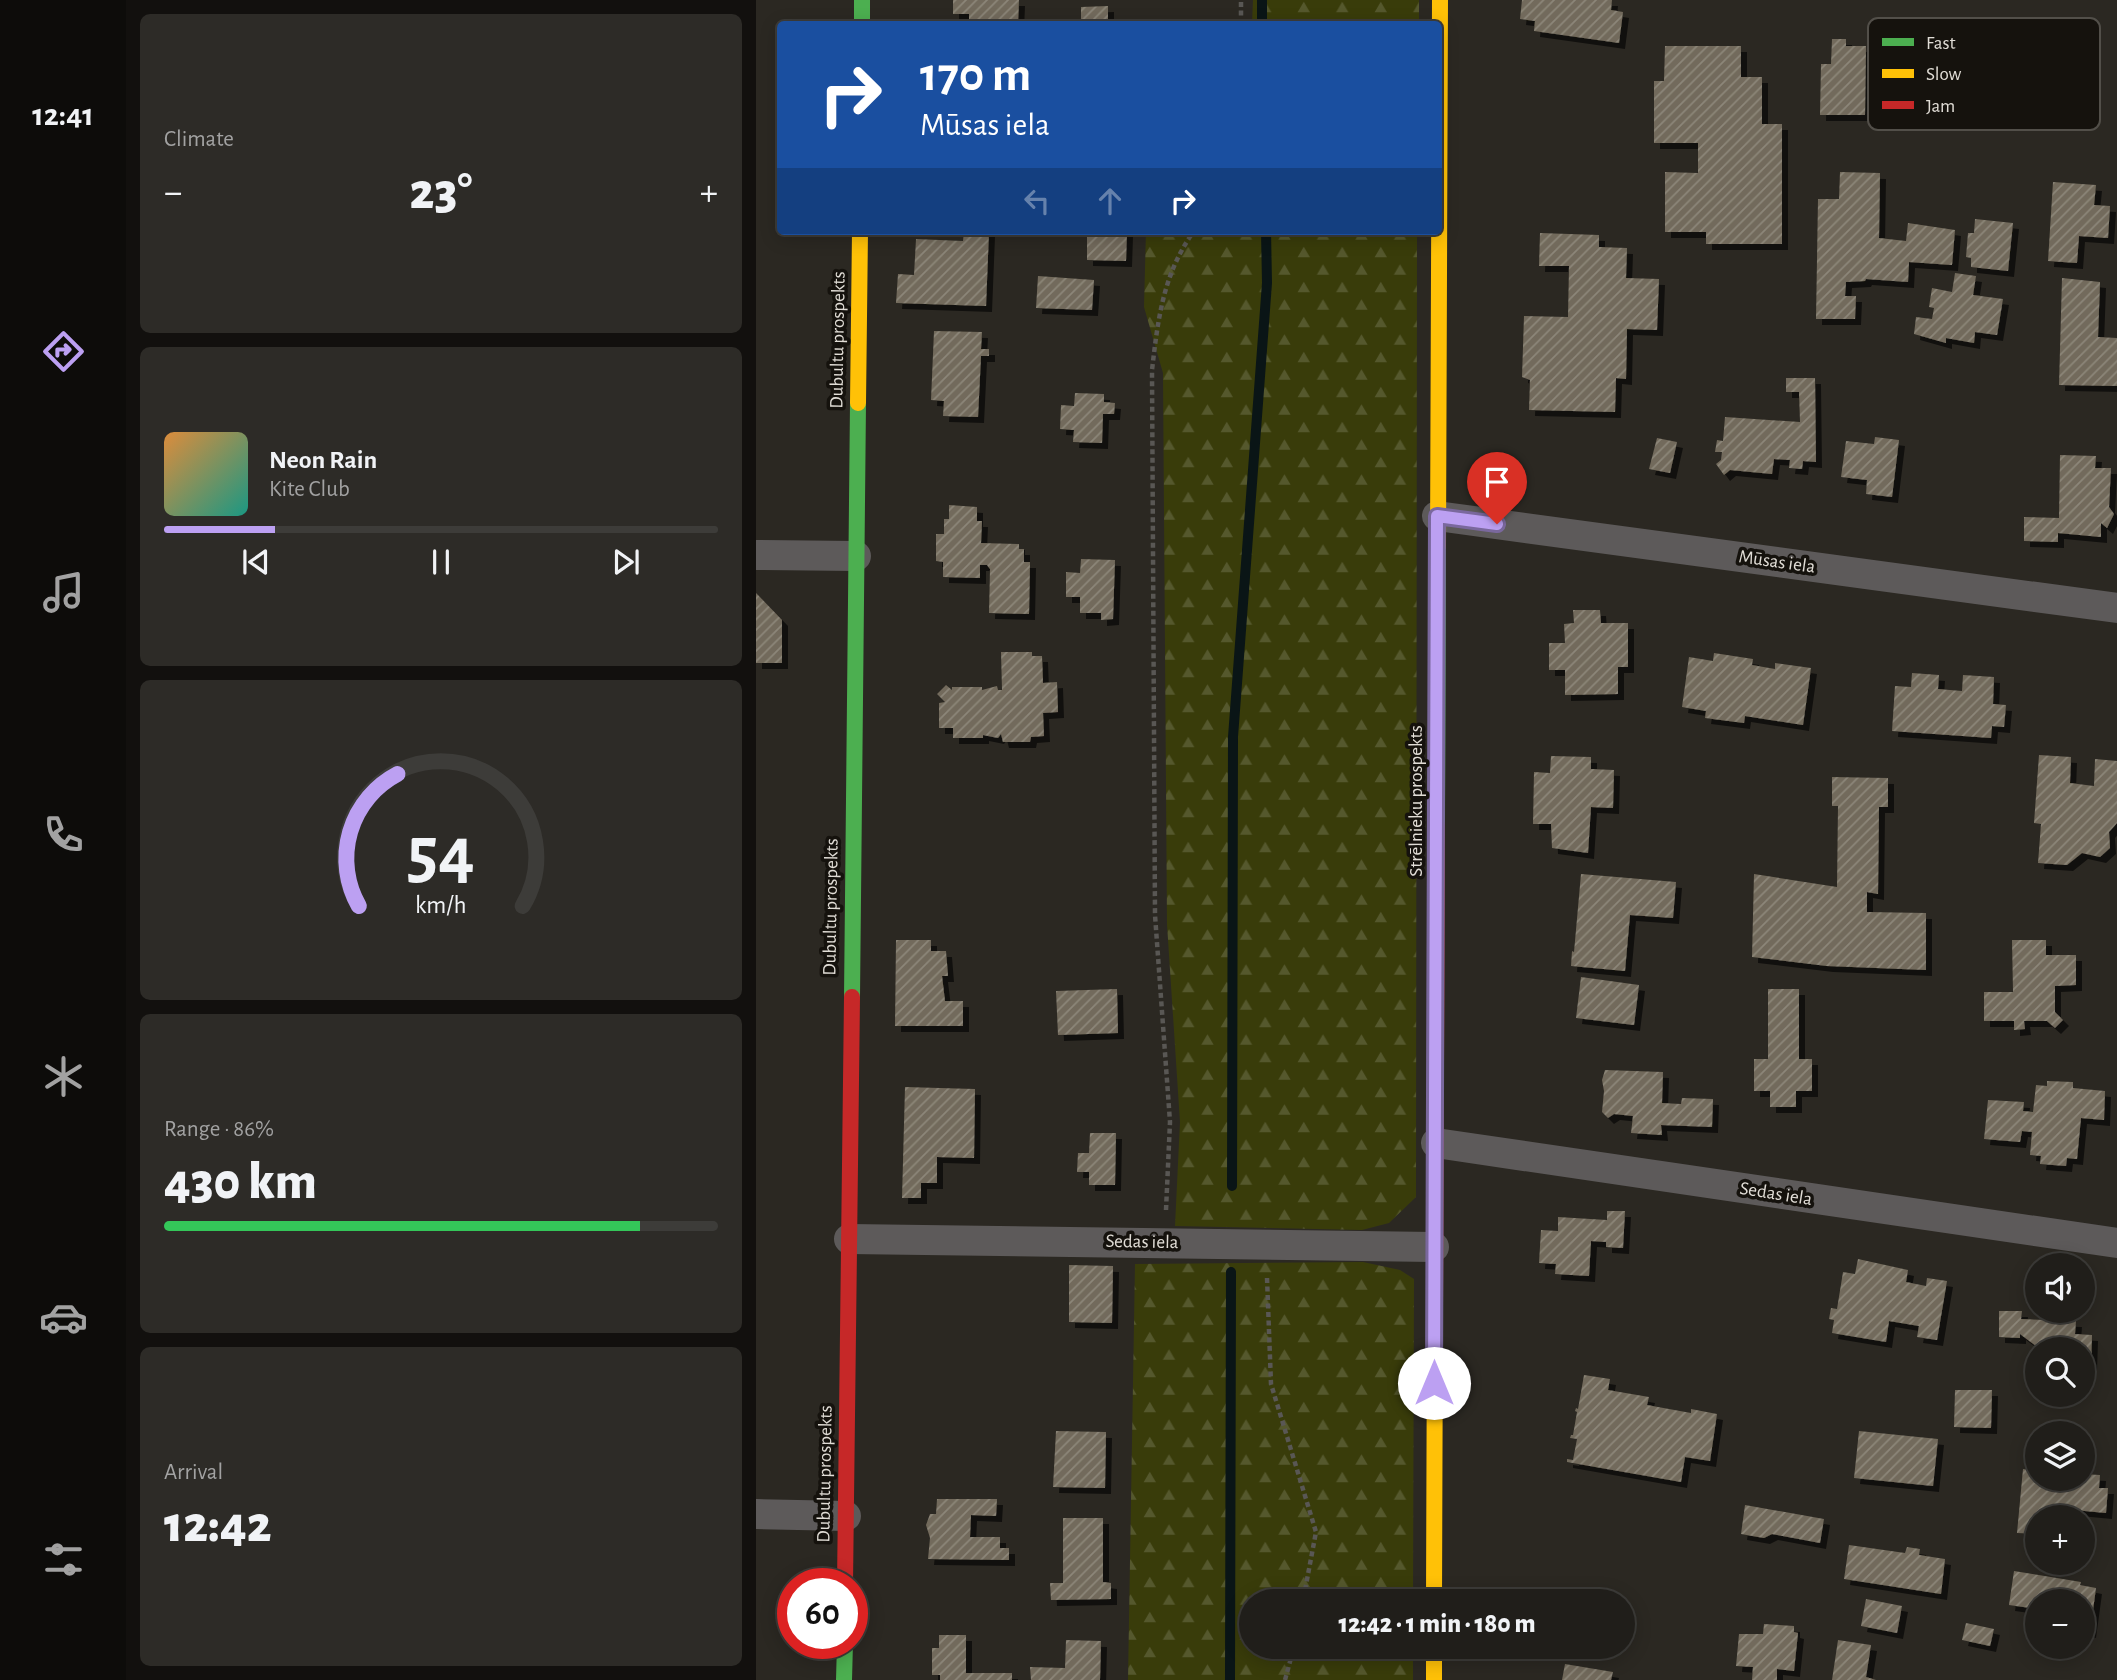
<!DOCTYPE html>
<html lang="en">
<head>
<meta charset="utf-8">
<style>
	:root { --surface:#201e1a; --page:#2d2b27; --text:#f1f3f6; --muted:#a2a2a2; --line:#3d3c39; --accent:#bca0f2 }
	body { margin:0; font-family:"Alegreya Sans",sans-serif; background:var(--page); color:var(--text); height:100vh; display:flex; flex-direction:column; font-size:26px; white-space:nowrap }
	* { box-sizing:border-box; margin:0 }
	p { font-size:23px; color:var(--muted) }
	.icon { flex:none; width:38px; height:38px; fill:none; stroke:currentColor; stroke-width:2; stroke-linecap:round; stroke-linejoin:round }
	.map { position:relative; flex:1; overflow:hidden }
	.drawer { display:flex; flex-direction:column; gap:14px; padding:14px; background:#12100e; width:630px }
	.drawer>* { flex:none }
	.hud { position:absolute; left:21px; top:21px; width:665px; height:214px; border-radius:7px; box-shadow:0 4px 18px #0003,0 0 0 2px var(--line); background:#1a4fa0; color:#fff; overflow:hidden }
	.controls { position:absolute; left:1269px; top:1253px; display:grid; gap:14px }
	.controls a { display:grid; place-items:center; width:70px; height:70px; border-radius:50%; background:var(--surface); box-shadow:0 4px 18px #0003,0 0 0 2px var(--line); font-size:35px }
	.speed { position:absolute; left:21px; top:1568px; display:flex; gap:14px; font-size:35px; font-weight:700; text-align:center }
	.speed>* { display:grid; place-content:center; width:91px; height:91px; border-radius:50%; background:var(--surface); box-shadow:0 4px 18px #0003,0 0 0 2px var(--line); line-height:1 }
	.speed .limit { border:10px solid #d22; background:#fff; color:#111 }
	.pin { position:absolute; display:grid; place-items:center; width:60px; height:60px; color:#fff; margin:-72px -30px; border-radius:50% 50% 50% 0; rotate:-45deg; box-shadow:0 0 7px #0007 }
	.pin .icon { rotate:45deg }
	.me { position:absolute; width:77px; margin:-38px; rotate:0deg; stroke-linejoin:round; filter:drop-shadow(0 0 5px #0008) }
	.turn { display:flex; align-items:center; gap:24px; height:147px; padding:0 28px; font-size:32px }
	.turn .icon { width:91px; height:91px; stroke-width:2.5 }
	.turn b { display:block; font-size:49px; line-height:60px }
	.lanes { display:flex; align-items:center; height:66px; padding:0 28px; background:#0003; justify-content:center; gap:35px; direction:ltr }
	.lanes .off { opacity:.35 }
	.big { font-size:52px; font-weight:800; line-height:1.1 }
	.drawer .card { flex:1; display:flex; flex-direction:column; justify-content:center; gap:10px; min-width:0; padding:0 24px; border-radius:10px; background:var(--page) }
	.drawer .dial { align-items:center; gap:0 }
	.dial svg { height:182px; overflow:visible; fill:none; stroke:var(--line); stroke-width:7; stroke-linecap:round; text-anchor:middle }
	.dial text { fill:var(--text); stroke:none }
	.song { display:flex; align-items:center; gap:21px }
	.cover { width:84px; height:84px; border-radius:10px; background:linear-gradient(135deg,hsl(30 70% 55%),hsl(170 70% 35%)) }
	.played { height:7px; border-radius:4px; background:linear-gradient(90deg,var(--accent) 20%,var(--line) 20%) }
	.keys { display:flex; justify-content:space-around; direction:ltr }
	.heat { display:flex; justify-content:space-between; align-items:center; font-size:38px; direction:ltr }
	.charge { height:10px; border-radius:5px; background:linear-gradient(90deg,#34c759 86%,var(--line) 0) }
	.trip { position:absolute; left:483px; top:1589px; width:396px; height:70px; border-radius:35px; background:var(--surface); box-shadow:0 4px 18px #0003,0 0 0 2px var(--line); font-weight:800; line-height:70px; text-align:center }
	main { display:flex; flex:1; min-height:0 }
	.tab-bar { display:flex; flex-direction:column; width:126px; justify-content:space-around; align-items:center; background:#0d0c0a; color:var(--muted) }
	.tab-bar .icon { width:49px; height:49px }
	.tab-bar .current { color:var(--accent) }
	.tab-bar b { font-size:32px; color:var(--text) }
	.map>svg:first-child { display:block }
</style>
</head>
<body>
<main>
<nav class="tab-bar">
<b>12:41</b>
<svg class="icon current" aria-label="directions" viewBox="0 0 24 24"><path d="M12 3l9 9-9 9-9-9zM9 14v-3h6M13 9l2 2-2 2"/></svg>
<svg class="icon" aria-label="music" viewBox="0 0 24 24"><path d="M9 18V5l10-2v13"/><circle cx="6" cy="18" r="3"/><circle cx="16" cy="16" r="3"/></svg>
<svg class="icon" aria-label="phone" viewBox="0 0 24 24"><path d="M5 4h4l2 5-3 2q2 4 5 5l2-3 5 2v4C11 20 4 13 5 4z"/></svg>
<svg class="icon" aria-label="climate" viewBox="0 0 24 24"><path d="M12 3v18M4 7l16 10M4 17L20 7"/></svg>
<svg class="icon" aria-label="car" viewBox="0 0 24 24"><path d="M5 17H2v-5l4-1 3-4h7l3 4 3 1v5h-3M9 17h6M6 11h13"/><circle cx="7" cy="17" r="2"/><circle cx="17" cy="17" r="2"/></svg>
<svg class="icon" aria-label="filters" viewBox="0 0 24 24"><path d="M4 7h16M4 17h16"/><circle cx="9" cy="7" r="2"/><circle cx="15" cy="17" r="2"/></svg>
</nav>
<section class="drawer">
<div class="card"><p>Climate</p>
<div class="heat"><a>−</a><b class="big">23°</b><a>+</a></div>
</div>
<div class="card">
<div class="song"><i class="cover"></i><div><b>Neon Rain</b><p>Kite Club</p></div></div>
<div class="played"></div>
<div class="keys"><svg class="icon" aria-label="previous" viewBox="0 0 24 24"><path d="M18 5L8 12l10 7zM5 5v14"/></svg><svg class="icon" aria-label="pause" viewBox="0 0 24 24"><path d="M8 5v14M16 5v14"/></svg><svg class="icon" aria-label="next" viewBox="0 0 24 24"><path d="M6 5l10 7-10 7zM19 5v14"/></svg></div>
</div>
<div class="card dial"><svg viewBox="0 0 100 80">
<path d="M14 69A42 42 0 1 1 86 69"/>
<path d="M14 69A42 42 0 0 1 31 11" stroke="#bca0f2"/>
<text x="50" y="56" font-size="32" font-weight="700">54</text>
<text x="50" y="72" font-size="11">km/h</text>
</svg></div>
<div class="card"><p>Range · 86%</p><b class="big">430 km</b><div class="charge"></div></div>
<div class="card"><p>Arrival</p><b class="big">12:42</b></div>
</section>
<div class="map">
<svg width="1361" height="1680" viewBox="0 0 1361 1680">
	<defs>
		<pattern id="forest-firs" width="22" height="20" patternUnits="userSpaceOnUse" patternTransform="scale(1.75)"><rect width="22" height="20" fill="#393c0a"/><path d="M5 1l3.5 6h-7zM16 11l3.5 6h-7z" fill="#55582d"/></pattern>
		<pattern id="building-hatch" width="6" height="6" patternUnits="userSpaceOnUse" patternTransform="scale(1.75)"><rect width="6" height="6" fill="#726a5b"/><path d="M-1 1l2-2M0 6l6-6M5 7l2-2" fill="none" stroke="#8c8679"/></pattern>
		<filter id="shadow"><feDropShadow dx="6" dy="6" stdDeviation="0" flood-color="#0009"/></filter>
	</defs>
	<rect width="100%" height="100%" fill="#2b2822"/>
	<!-- forest -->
	<g fill="url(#forest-firs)">
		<polygon points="497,0 663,0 663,24 496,24"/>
		<polygon points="390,231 661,231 660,1197 633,1223 606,1230 419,1226 424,1122 411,924 407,373 388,307"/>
		<polygon points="607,1262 644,1270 658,1279 657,1601 495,1601 495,1647 657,1647 657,1680 372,1680 379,1264"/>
	</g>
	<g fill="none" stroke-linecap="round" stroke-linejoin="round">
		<!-- stream -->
		<g stroke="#0a1516" stroke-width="10">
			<polyline points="506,0 506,24"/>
			<polyline points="476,1186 477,737 511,283 510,231"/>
			<polyline points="474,1680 475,1272"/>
		</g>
	</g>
	<!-- building -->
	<g fill="url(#building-hatch)" filter="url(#shadow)">
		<polygon points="197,0 263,0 262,24 213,24 213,14 197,14"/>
		<polygon points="766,0 856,0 855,10 867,12 863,43 778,31 779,21 764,19"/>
		<polygon points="352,6 352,20 372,20 372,24 325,24 325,7"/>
		<polygon points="1076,39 1090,39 1090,46 1110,46 1109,115 1064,115 1065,64 1075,64"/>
		<polygon points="909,46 985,46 985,77 1006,77 1006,124 1026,124 1026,244 950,244 950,232 909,232 909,172 942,173 942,143 898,143 898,81 908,81"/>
		<polygon points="1084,172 1124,173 1123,238 1150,241 1152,223 1199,230 1196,265 1153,262 1152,282 1110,279 1109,281 1090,282 1089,296 1100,296 1099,319 1060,319 1062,199 1083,199"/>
		<polygon points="1297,182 1340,185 1338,205 1354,206 1352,238 1323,236 1321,263 1292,261"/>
		<polygon points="1219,219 1257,223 1252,271 1215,267 1215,258 1210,257 1212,233 1218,233"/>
		<polygon points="208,231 233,231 230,306 140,303 142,274 158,275 160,239 207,241"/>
		<polygon points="331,231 371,231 370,261 331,260"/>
		<polygon points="784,233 843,235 843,247 871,248 870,278 903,279 901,330 871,329 870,379 860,378 859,412 773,410 774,380 766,377 768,316 812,317 813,266 783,266"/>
		<polygon points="1199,273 1220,276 1217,295 1247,299 1241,335 1219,332 1218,343 1190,338 1190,343 1158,334 1160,317 1176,319 1178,308 1173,307 1176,288 1196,292"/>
		<polygon points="282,276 338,280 336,310 280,308"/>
		<polygon points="1306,278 1344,282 1342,337 1361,338 1361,386 1303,385"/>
		<polygon points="178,331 226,332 225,349 233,349 233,356 225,356 222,417 187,416 188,401 175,400"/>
		<polygon points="1030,378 1059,378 1060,462 1047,461 1046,469 1033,468 1034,460 1018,459 1016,474 974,470 968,475 960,464 965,460 966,452 959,452 961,440 967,441 969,417 1044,422 1043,392 1030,392"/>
		<polygon points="319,393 348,394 348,402 359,403 358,414 347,414 346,443 317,442 318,430 304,429 305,405 318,406"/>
		<polygon points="1119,437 1143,440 1136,497 1110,494 1111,480 1085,477 1090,441 1118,444"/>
		<polygon points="901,438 921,442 914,473 893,469"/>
		<polygon points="1304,455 1340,456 1339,468 1355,468 1353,507 1358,514 1351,528 1345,523 1345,537 1302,533 1302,542 1268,541 1268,517 1303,518"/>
		<polygon points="193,505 221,507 221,521 226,521 225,543 263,544 263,549 268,549 268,562 274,562 273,614 233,613 234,569 231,565 224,565 224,578 187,577 187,562 180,561 180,534 188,534 188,519 193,519"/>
		<polygon points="325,559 359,560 357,619 345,620 345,613 324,613 324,597 310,597 310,572 324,573"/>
		<polygon points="0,593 26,620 26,663 0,663"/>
		<polygon points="817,610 844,610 845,623 872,623 872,667 862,667 862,694 809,695 809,670 793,670 793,643 809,643 808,624 818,623"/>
		<polygon points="245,652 276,652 276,656 286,656 287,683 301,682 302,712 287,713 288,736 275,737 274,742 247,742 245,734 242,738 227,735 227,738 197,738 197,728 183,728 183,703 189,702 181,694 190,685 196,690 196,687 226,687 226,690 241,686 242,690 246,690"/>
		<polygon points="958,653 997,659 996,665 1019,669 1019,663 1055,668 1047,725 989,716 988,723 949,718 950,711 926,707 933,657 957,661"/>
		<polygon points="1156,673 1183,675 1182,689 1206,691 1207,675 1238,677 1237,704 1250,705 1248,727 1236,726 1235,738 1136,731 1139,686 1155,687"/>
		<polygon points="1283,755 1315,757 1314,783 1338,786 1339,759 1361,761 1361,823 1353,832 1354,848 1344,857 1326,853 1311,865 1282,863 1285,824 1278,823"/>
		<polygon points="795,756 835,757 835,769 858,770 857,808 835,807 832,853 796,848 795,824 777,824 778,772 794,773"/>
		<polygon points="1076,777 1132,778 1132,807 1123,807 1122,894 1111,892 1111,912 1170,913 1170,970 1071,966 996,957 998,874 1081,887 1082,806 1076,806"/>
		<polygon points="825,874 920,882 917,918 874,915 869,971 815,966 816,951 818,952"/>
		<polygon points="140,940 175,940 175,951 190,951 192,976 186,976 189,1001 207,1001 207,1026 139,1026"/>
		<polygon points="1256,940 1290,940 1290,955 1320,955 1320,985 1299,986 1299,1012 1307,1020 1299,1028 1291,1021 1268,1021 1269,1029 1258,1030 1258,1021 1228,1021 1228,992 1257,992"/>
		<polygon points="825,977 883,985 878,1025 820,1018"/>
		<polygon points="361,989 362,1033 302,1035 300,991"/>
		<polygon points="1012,989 1043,989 1043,1059 1056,1059 1056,1091 1040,1091 1040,1107 1014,1107 1014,1091 998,1091 998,1059 1012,1059"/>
		<polygon points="849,1070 907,1072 906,1103 925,1104 926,1098 957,1099 956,1127 905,1125 906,1135 875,1133 877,1116 858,1114 852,1118 846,1112 848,1091 846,1080"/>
		<polygon points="1291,1081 1317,1082 1317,1088 1349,1091 1348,1120 1325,1118 1321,1159 1311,1158 1310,1166 1284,1164 1285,1156 1274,1155 1276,1132 1266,1131 1264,1142 1228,1139 1232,1100 1268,1102 1267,1111 1277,1112 1280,1085 1291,1086"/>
		<polygon points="149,1087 219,1089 218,1158 181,1157 181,1183 165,1183 165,1198 146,1198"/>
		<polygon points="334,1133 360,1133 359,1185 333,1185 333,1172 321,1172 322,1153 333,1153"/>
		<polygon points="851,1211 869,1211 867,1248 850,1247 850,1242 835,1241 833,1276 799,1274 800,1264 783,1263 785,1230 802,1231 802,1217 851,1220"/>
		<polygon points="1102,1259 1152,1270 1150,1282 1170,1286 1171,1278 1191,1281 1181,1340 1161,1337 1163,1326 1133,1321 1130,1342 1076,1333 1078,1320 1073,1319 1075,1308 1081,1309 1087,1272 1099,1274"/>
		<polygon points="313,1265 357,1266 356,1323 313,1322"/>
		<polygon points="1243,1311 1266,1311 1265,1319 1320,1321 1319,1334 1336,1335 1335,1365 1326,1365 1326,1349 1284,1349 1264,1334 1264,1338 1243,1337"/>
		<polygon points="828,1375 854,1379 852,1390 893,1397 891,1405 935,1413 935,1409 961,1414 954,1461 929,1457 925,1482 811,1462 811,1459 817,1460 821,1439 814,1438 815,1435 817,1435 821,1412 819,1411 820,1408 822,1409"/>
		<polygon points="1199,1390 1236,1390 1235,1428 1198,1427"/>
		<polygon points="300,1431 350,1432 349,1488 297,1487"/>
		<polygon points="1103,1431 1182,1439 1177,1486 1098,1478"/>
		<polygon points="1267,1469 1281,1471 1281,1479 1326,1479 1326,1474 1344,1475 1343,1488 1352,1488 1350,1513 1318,1510 1317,1517 1281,1517 1281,1534 1261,1533"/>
		<polygon points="181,1499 241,1499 240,1516 215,1515 214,1537 244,1537 244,1548 253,1548 253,1560 172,1559 174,1538 170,1525 174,1514 180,1514"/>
		<polygon points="989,1505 1068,1519 1064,1543 1016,1534 1008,1538 985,1534"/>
		<polygon points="307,1518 347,1518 347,1582 355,1583 355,1599 295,1600 294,1583 307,1583"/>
		<polygon points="1093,1545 1149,1553 1151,1547 1164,1549 1163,1555 1189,1559 1185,1594 1088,1579"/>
		<polygon points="1258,1571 1325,1582 1324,1585 1340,1588 1334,1632 1326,1630 1326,1601 1281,1601 1281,1609 1253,1605"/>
		<polygon points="1110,1599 1146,1606 1141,1633 1105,1626"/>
		<polygon points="1210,1623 1238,1629 1234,1646 1206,1640"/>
		<polygon points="1008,1624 1038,1626 1038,1632 1042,1633 1038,1671 1021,1669 1021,1680 996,1680 997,1667 980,1666 983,1634 1007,1634"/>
		<polygon points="183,1635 210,1635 210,1673 256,1673 256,1680 184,1680 184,1675 176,1675 176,1648 183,1648"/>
		<polygon points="310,1640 345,1641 344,1680 275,1680 274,1667 309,1668"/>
		<polygon points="1082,1640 1115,1645 1110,1677 1120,1680 1076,1680"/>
		<polygon points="809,1664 857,1672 855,1680 806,1680"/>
	</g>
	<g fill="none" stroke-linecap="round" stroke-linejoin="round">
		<!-- path -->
		<g stroke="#595754" stroke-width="4.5" stroke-dasharray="5 3.5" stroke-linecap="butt">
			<polyline points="485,24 485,0"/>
			<path d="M410 1210 414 1122 399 915 396 370C402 319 407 274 438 231"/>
			<polyline points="511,1278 515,1384 560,1532 547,1601"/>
			<polyline points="529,1680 538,1647"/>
		</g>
		<!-- street -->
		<g stroke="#5d5a5a" stroke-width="30">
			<polyline points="681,516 1361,608"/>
			<polyline points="0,555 100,556"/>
			<polyline points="680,1143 1361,1243"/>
			<polyline points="93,1239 678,1247"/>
			<polyline points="0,1514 90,1516"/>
		</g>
		<!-- fast -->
		<g stroke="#4caf50" stroke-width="16">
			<polyline points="106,0 106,24"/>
			<polyline points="681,825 682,546"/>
			<polyline points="96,997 102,403"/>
			<polyline points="88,1680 89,1643"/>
		</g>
		<!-- slow -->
		<g stroke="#ffc107" stroke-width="16">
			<polyline points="102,403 104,231"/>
			<polyline points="682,546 684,0"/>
			<polyline points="678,1601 679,1309"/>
			<polyline points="678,1647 678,1680"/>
		</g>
		<!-- jam -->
		<g stroke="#c62828" stroke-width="16">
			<polyline points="679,1309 681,825"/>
			<polyline points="89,1584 96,997"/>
		</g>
	</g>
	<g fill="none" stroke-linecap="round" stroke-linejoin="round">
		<!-- route casing -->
		<g stroke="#7a689d" stroke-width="18">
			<polyline id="route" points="678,1383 681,516 741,524"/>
		</g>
		<!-- route -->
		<use href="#route" stroke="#bca0f2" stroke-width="12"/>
	</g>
	<g text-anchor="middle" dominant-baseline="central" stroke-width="7" stroke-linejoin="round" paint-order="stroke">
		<!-- street labels -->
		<g font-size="19" fill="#e1ddd6" stroke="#15120d">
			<text transform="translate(82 340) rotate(-89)">Dubultu prospekts</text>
			<text transform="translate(1021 562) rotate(8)">Mūsas iela</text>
			<text transform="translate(660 801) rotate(-90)">Strēlnieku prospekts</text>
			<text transform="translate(75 907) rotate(-89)">Dubultu prospekts</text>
			<text transform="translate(1020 1194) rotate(9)">Sedas iela</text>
			<text transform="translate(386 1242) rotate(1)">Sedas iela</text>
			<text transform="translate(69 1474) rotate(-89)">Dubultu prospekts</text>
		</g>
	</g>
	<!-- legend -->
	<rect x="1112" y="18" width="232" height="112" rx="10" fill="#15120d" stroke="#524f49" stroke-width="2"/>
	<rect x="1126" y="38" width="32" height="8" fill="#4caf50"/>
	<rect x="1126" y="69" width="32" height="9" fill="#ffc107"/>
	<rect x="1126" y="101" width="32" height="8" fill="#c62828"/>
	<g font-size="19" fill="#e1ddd6">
		<text x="1170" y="49">Fast</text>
		<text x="1170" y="80">Slow</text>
		<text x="1170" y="112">Jam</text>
	</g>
</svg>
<div class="controls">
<a><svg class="icon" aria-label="sound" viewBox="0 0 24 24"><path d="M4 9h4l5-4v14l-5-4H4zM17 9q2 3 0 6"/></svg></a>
<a><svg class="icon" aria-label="search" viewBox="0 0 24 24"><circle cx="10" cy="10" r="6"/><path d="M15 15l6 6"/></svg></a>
<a><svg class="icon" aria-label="layers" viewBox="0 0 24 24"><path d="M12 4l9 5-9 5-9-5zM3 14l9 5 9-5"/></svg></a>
<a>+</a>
<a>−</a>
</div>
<div class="speed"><div class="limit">60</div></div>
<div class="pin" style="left:741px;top:524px;background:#d93025"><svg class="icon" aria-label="arrive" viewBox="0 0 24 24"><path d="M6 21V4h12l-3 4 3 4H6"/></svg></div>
<svg class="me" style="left:678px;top:1383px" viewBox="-20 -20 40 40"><circle r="19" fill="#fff"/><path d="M0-13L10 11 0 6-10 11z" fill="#bca0f2"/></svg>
<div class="trip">12:42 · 1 min · 180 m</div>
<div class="hud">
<div class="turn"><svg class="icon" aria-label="right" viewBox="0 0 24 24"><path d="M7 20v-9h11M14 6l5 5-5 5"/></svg><div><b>170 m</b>Mūsas iela</div></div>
<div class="lanes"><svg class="icon off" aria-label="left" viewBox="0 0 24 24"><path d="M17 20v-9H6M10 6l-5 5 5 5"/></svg><svg class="icon off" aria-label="ahead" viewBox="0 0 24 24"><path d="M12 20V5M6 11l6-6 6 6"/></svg><svg class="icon" aria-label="right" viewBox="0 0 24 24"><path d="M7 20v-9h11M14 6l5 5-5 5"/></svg></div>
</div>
</div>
</main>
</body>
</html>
